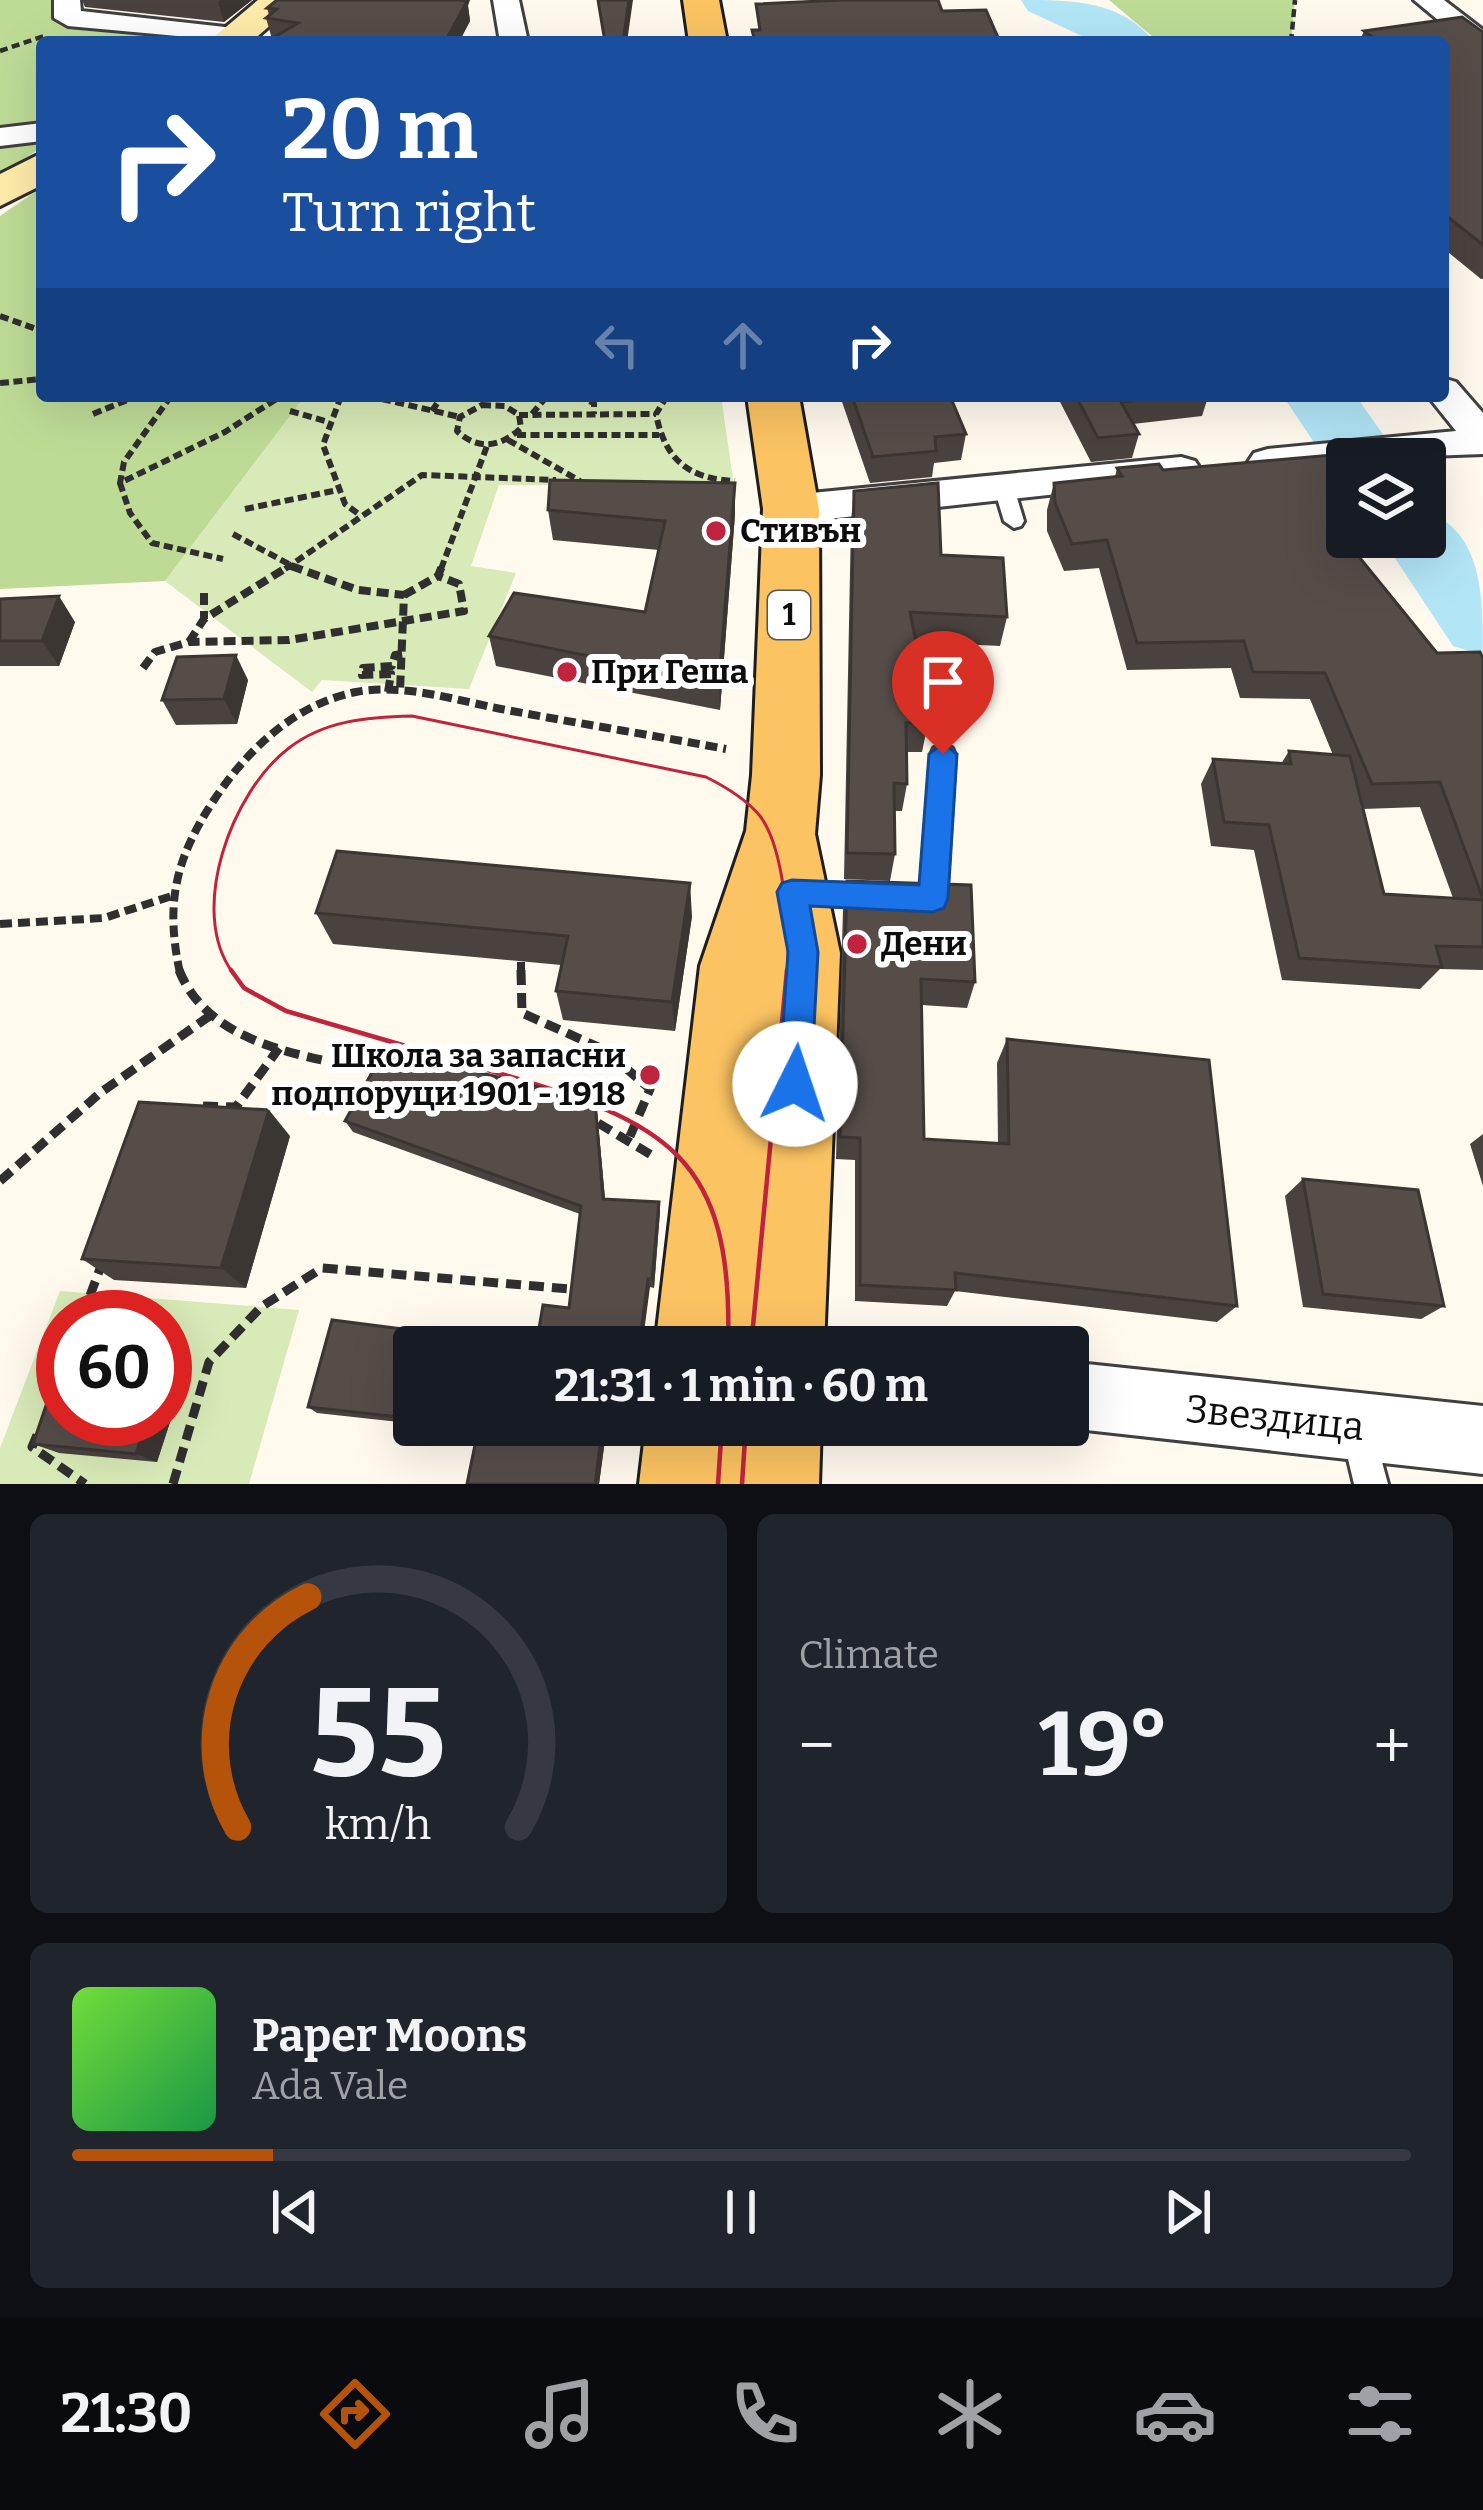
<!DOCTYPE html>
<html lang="en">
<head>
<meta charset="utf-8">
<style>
	:root { --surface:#171b24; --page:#20242c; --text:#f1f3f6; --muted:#9ea1a6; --line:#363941; --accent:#b45309 }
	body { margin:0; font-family:Bitter,serif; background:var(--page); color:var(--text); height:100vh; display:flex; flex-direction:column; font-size:45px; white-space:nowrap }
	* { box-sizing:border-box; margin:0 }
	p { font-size:39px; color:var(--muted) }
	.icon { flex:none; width:66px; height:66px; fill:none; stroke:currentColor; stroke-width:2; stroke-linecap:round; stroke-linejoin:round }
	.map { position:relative; height:1484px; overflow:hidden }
	.side { display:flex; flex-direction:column; gap:30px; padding:30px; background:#0d0f14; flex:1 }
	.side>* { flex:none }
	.banner { position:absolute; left:36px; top:36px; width:1413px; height:366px; border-radius:12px; box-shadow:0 12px 48px #0002; background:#1a4fa0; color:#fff; overflow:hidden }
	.tools { position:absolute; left:1326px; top:438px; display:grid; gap:24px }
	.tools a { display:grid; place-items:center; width:120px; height:120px; border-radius:12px; background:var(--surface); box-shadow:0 12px 48px #0002; font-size:60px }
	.speed { position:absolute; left:36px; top:1290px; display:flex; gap:24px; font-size:60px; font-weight:700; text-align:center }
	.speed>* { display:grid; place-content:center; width:156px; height:156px; border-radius:50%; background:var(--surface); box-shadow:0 12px 48px #0002; line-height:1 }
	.speed .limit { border:18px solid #d22; background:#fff; color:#111 }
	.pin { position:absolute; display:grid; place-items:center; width:102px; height:102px; color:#fff; margin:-123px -51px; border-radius:50% 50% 50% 0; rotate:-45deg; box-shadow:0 0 12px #0007 }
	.pin .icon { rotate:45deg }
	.me { position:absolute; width:132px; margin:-66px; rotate:4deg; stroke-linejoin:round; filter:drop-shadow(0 0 9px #0008) }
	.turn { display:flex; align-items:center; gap:42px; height:252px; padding:0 48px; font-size:54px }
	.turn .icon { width:156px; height:156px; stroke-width:2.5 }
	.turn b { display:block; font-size:84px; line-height:102px }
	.lanes { display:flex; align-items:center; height:114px; padding:0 48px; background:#0003; justify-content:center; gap:60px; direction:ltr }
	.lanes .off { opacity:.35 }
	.big { font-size:90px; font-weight:700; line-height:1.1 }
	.side .tile { flex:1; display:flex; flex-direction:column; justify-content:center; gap:18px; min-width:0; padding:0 42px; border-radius:18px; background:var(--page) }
	.side .dial { align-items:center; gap:0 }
	.dial svg { height:312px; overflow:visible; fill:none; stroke:var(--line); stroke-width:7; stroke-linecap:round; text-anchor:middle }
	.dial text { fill:var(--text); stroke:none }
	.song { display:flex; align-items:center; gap:36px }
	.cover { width:144px; height:144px; border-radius:18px; background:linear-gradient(135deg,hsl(100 70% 55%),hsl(140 70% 35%)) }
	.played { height:12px; border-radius:6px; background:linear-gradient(90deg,var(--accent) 15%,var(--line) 15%) }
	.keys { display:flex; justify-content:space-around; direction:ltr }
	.heat { display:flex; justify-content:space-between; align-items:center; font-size:66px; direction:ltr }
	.side .tiles { flex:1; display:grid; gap:30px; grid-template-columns:1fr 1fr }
	.tile:last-child { grid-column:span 2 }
	.trip { position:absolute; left:393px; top:1326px; width:696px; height:120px; border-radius:12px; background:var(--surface); box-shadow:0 12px 48px #0002; font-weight:700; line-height:120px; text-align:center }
	.tabs { display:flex; height:192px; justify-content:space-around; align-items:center; background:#090b0e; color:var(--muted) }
	.tabs .icon { width:84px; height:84px }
	.tabs .current { color:var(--accent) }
	.tabs b { font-size:54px; color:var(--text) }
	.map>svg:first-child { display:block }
</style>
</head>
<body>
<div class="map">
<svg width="1483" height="1484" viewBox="0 0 1483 1484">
	<rect width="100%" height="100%" fill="#fff9ee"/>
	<!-- green -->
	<g fill="#d8eab7" fill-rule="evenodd">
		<polygon points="305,396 721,396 734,486 499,485 471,566 516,573 469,689 322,680 312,692 165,581"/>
		<path d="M60 1291 299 1310 249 1484H0V1448ZM63 1317H165V1419H63Z"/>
	</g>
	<!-- forest -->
	<g fill="#bedb96">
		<polygon points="0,0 60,0 62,20 208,36 199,42 42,42 42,147 0,175"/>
		<polygon points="1109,0 1295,0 1291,42 1159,42"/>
		<polygon points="42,187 42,396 305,396 165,581 0,589 0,216"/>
	</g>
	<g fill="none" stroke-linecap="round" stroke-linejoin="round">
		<!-- river -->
		<g fill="#b2e6f7" fill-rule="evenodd">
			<path d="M1021 0C1071 0 1122 0 1154 42H1095L1028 11Z"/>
			<polygon points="1283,396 1356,396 1400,459 1347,459 1347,479 1337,477"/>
			<path d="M1425 511C1483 531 1483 597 1483 655L1453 646 1381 537H1425Z"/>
		</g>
		<!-- service casing -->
		<g stroke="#404040" stroke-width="6">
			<g id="service">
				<polygon points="1004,481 1014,488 1024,521 1021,526 1014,528 1004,521 994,488"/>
				<polygon points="943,745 952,748 955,755 946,898 942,906 933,909 906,906 902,898 906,890 921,887 931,755 934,748"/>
				<polygon points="795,882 874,885 883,888 887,896 883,904 874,907 795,904 786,901 782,893 786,885"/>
				<polygon points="1359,1417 1371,1422 1388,1484 1354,1484 1342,1434 1347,1422"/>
			</g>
		</g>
		<!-- minor casing -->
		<g stroke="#404040" stroke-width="6">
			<g id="minor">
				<polygon points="54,0 80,0 81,11 234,28 248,36 243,42 68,26 54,18"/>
				<polygon points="493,0 519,0 528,42 500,42"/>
				<polygon points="1414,0 1444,0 1483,30 1483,51 1473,49"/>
				<polygon points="42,123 42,141 0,146 0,128"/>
				<polygon points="1443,378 1456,382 1483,413 1483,454 1347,459 1347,467 1268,475 1254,471 1248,462 1254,453 1268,449 1456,431 1428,396 1443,396"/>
				<polygon points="1181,457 1195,461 1201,470 1195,479 791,523 776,519 770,509 776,499 791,495"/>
				<polygon points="1068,1362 1483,1406 1483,1474 1068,1428 1060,1425 1068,1425"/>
			</g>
		</g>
		<!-- secondary casing -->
		<g stroke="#2f2f2f" stroke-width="6">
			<g id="secondary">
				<polygon points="258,0 299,0 251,42 208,42"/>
				<polygon points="42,153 42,185 0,206 0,174"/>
			</g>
		</g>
		<!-- primary casing -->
		<g stroke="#1e1e1e" stroke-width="6">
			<g id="primary">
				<polygon points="683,0 719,0 727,42 689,42"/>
				<polygon points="747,396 799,396 819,509 820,775 815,834 840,953 824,1347 655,1347 700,966 746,831 752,775 763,509"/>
				<polygon points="646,1425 821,1425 819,1484 639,1484"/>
			</g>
		</g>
		<!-- path-far3 -->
		<g stroke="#2f2f2f" stroke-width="4.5" stroke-dasharray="8 4.5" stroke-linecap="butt">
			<polyline points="1291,42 1295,0"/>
			<polyline points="0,51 44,36"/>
		</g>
		<!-- path-far2 -->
		<g stroke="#2f2f2f" stroke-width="6" stroke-dasharray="9 4.5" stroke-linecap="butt">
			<polyline points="0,316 42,331"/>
			<polyline points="0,383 42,379"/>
			<polyline points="171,396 124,462 120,483 225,432 281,396"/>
			<polyline points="341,396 323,445 345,504 360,515"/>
			<polyline points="369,396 460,417"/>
			<polyline points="577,396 594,403 594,414"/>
			<path d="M667 396 656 414C665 460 689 479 735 481"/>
			<path d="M482 405 505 406 519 415 521 428C501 447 478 451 457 431L460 417Z"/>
			<polyline points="290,411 329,422"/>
			<polyline points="432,411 442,396"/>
			<polyline points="93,414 137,396"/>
			<polyline points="532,414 547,396"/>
			<polyline points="519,415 656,414"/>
			<polyline points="517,435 659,435"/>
			<polyline points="508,440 580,481"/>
			<polyline points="120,483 130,513 152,543 223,559"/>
			<polyline points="245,509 338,490"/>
			<polyline points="233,534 298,569"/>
			<polyline points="285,569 422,475 556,480"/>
			<polyline points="441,569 487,446"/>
		</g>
		<!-- path-far1 -->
		<g stroke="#2f2f2f" stroke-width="8" stroke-dasharray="12 6" stroke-linecap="butt">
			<polyline points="291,566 358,590 404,595 400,691"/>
			<polyline points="204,593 204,619"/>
			<polyline points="404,595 438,576 442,566"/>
			<polyline points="189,642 204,619 289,566"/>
			<polyline points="143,668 155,652 189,642 289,640 464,611 459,584 438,576"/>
			<polyline points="388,692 391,674 362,675 363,668 392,666 395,655 405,654"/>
			<polyline points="0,924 104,918 175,895"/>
			<polyline points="521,962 521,973"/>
			<path d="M180 973C165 904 175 859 214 800 247 750 295 704 356 692 403 683 455 700 501 709 576 723 651 735 726 749"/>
		</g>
		<!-- path -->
		<g stroke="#2f2f2f" stroke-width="9" stroke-dasharray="15 8" stroke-linecap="butt">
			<path d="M179 970C210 1048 312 1057 383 1072"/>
			<polyline points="521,970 522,1013 605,1050 650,1089 628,1141"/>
			<polyline points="203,1106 236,1107 279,1048"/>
			<polyline points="598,1123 653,1156"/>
			<polyline points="0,1181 100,1093 211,1015"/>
			<polyline points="82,1317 101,1266"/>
			<polyline points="37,1435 32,1447 85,1484"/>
			<polyline points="173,1484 209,1362 261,1307 322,1268 582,1290"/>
		</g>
		<!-- service -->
		<use href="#service" fill="#fff" fill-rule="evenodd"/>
		<!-- minor -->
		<use href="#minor" fill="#fff" fill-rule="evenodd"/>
		<!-- secondary -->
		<use href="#secondary" fill="#ffeba9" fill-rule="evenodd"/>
		<!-- primary -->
		<use href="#primary" fill="#fbc362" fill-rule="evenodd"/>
		<!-- tram-far1 -->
		<path stroke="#c0233e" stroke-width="3" d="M233 973C187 911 232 791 289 748 325 720 369 717 412 716L706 777C724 786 747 800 760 816 784 847 791 934 787 973"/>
		<!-- tram -->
		<g stroke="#c0233e" stroke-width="4.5">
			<path d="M231 970 244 988 286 1011C357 1032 427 1052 498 1073 666 1122 734 1155 728 1347"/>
			<polyline points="751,1347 787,970"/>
			<polyline points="718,1484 722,1425"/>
			<polyline points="742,1484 746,1425"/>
		</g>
	</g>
	<!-- wall -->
	<g fill="#4a423f" fill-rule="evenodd">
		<polygon points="82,0 252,0 224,22 85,7"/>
		<polygon points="468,6 470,21 459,42 266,42 272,39 266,18 269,15 267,8"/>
		<polygon points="1364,31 1483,32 1483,279 1481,279 1443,248 1443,42 1359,42"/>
		<polygon points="840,396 950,396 966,434 961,460 934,463 932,477 870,483"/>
		<polygon points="1057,396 1217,396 1208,397 1202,416 1133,424 1139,434 1132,458 1091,462"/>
		<path d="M1117 468 1347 480V537H1365L1358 549 1353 550 1437 653 1483 658V970L1440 969 1420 989 1282 980 1254 850 1211 846 1201 784 1213 759 1281 764 1289 751 1333 755 1310 699 1240 698 1231 668 1127 670 1099 568 1064 571 1047 531V510L1054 483 1115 477ZM1420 807 1453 898 1384 894 1363 809Z"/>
		<polygon points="735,483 735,514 720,710 496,666 489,636 645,612 659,550 553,540 548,510"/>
		<polygon points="854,491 941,555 1007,617 1000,646 916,642 928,723 922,752 907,752 907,784 902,811 894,811 895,854 890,881 844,879 851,521"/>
		<polygon points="0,599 75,622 59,666 0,666"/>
		<polygon points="248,680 237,724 176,725 162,700"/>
		<polygon points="847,881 975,982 967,1008 922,1005 924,1139 998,1143 997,1063 1007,1039 1237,1306 1217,1322 955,1291 947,1306 855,1301 855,1160 836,1159 843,909"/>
		<polygon points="316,913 692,916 675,1031 563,1020 556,991 561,965 333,944"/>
		<polygon points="597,1112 605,1199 660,1211 654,1288 650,1287 414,1425 607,1425 599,1484 467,1484 476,1440 415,1433 407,1427 408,1423 317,1413 308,1407 536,1346 569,1308 580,1214 353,1132 345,1121"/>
		<polygon points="1483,1134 1483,1186 1470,1144"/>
		<polygon points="290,1136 246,1288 114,1280 82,1259"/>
		<polygon points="1303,1179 1444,1306 1421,1319 1303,1307 1285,1196"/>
		<polygon points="181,1388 157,1462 59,1453 33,1444"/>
	</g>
	<!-- shaded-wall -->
	<g fill="#3c3633">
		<polygon points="220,0 252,0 224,22 218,2"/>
		<polygon points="459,0 470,0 468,6 470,21 459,42 445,42"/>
		<polygon points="629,0 633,0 627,42 623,42"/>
		<polygon points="735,483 735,514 720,710 719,682"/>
		<polygon points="59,596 75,622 59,666 42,641"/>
		<polygon points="236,655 248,680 237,724 224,699"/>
		<polygon points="690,883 692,916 675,1031 672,1002"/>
		<polygon points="595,1101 597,1112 606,1209 603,1199"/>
		<polygon points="269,1110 290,1136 246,1288 221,1268"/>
		<polygon points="659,1202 660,1211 654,1288 652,1279"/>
		<polygon points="648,1279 650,1287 642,1347 639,1347"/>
		<polygon points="165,1379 181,1388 157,1462 136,1454 147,1419 165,1419"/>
		<polygon points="603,1425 607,1425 599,1484 595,1484"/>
	</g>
	<!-- building -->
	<g fill="#564d49" stroke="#3c3633" stroke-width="3">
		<polygon points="277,0 459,0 467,1 445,42 266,42 298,23 266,18 277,9 267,8"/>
		<polygon points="598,0 629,0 623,42 605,42"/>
		<polygon points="843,0 938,0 942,11 986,10 1000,42 755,42 752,30 760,30 756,4"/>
		<polygon points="1462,17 1483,32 1483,245 1443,213 1443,42 1379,42 1364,31"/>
		<polygon points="852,396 950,396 966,434 935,437 936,451 873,457"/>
		<polygon points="1076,396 1177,396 1121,402 1139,434 1098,438"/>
		<polygon points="1332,455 1347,480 1347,524 1334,526 1437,653 1480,652 1483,658 1483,899 1440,782 1372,784 1325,673 1253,672 1244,641 1137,643 1107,540 1072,544 1055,503 1054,483 1122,476 1117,468 1159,464 1163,470"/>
		<polygon points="550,480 735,483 719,682 489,636 514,593 645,612 665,521 548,510"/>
		<polygon points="938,483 941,555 1003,558 1007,617 910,612 928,701 928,723 906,723 907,784 894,783 895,854 847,853 854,491"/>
		<polygon points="59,596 42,641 0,641 0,599"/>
		<polygon points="236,655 224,699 162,700 177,657"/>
		<polygon points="1289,751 1350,756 1384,894 1483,900 1483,947 1436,946 1442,967 1299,958 1269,825 1224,822 1213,759 1291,764"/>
		<polygon points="337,851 690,883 672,1002 556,991 568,936 316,913"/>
		<polygon points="847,881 971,885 975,982 921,979 924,1139 1009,1144 1007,1039 1209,1060 1237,1306 955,1273 956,1290 860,1285 860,1138 840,1137"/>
		<polygon points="385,1049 595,1101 603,1199 659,1202 652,1279 648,1279 639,1347 414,1347 414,1425 603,1425 595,1484 467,1484 477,1435 407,1427 409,1418 308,1407 332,1320 536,1346 543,1305 569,1308 581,1206 345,1121"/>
		<polygon points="139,1102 269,1110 221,1268 82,1259"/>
		<polygon points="1303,1179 1418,1190 1444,1306 1323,1294"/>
		<polygon points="59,1367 63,1368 63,1419 147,1419 136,1454 33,1444"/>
	</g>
	<!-- route -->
	<polygon fill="#1a73e8" stroke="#114b97" stroke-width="3" points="943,743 957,754 948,898 944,908 933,912 810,906 818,952 811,1084 807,1095 795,1100 783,1095 779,1084 788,952 777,892 782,883 792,880 919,885 929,754"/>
	<!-- markers -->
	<g fill="#c0233e" stroke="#fff" stroke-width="4.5">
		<circle cx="716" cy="531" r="12"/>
		<circle cx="567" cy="672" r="12"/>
		<circle cx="857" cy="944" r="12"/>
		<circle cx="650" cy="1075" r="12"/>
	</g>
	<g text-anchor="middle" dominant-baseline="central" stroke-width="12" stroke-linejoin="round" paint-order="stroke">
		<!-- shield labels -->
		<rect fill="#fff" stroke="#565656" stroke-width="3" x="768" y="591" width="42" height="48" rx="9"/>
		<g font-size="30" font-weight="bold" fill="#0d0d0d">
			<text x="789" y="615">1</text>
		</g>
		<!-- poi labels -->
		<g font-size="33" font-weight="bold" fill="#0d0d0d" stroke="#fff" text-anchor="start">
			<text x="740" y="531">Стивън</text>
			<text x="591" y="672">При Геша</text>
			<text x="881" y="944">Дени</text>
			<text x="626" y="1056" text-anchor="end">Школа за запасни<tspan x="626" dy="38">подпоруци 1901 - 1918</tspan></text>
		</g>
		<!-- near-street labels -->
		<g font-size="39" fill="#0d0d0d" stroke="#fff">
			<text transform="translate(1275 1418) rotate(6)">Звездица</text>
		</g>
	</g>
</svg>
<div class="tools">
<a><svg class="icon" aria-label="layers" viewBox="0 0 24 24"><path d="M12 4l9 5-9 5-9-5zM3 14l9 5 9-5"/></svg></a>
</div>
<div class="speed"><div class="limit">60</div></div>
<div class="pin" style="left:943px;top:754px;background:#d93025"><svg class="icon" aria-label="arrive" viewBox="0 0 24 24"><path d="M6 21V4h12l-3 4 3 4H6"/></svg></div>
<svg class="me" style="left:795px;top:1084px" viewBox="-20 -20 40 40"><circle r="19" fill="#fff"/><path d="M0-13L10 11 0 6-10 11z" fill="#1a73e8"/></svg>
<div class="trip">21:31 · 1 min · 60 m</div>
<div class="banner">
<div class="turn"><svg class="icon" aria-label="right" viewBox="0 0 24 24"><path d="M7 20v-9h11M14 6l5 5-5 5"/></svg><div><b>20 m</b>Turn right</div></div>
<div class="lanes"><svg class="icon off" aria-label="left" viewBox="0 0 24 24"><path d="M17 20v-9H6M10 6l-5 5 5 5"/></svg><svg class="icon off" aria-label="ahead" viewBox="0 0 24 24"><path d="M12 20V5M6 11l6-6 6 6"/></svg><svg class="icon" aria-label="right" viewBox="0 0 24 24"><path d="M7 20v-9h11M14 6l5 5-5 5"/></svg></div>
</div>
</div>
<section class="side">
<div class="tiles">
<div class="tile dial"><svg viewBox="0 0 100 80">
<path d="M14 69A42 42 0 1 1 86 69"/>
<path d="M14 69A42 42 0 0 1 32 10" stroke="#b45309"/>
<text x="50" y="56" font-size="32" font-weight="700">55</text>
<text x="50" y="72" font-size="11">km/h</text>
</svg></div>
<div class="tile"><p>Climate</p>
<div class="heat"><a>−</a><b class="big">19°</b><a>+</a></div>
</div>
<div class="tile">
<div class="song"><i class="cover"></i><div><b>Paper Moons</b><p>Ada Vale</p></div></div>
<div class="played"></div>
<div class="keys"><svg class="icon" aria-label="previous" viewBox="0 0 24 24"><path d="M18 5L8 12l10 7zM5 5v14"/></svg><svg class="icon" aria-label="pause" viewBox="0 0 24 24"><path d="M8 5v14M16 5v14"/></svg><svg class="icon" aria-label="next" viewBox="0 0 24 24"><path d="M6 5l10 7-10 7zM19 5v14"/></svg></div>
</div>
</div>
</section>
<nav class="tabs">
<b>21:30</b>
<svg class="icon current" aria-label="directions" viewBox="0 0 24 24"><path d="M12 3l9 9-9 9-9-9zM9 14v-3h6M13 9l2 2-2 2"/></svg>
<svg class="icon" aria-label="music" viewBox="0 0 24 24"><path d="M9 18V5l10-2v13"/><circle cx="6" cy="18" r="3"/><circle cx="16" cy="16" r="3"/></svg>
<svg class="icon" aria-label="phone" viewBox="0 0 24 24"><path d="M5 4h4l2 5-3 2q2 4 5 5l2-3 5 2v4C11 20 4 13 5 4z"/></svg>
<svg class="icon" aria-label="climate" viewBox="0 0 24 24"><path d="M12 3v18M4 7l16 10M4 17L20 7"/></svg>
<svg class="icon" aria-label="car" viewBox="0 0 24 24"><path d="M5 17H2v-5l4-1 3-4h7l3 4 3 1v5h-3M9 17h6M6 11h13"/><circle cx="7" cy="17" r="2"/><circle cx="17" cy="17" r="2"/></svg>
<svg class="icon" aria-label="filters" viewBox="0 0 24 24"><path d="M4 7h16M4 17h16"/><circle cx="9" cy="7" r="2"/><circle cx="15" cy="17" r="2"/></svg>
</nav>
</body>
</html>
